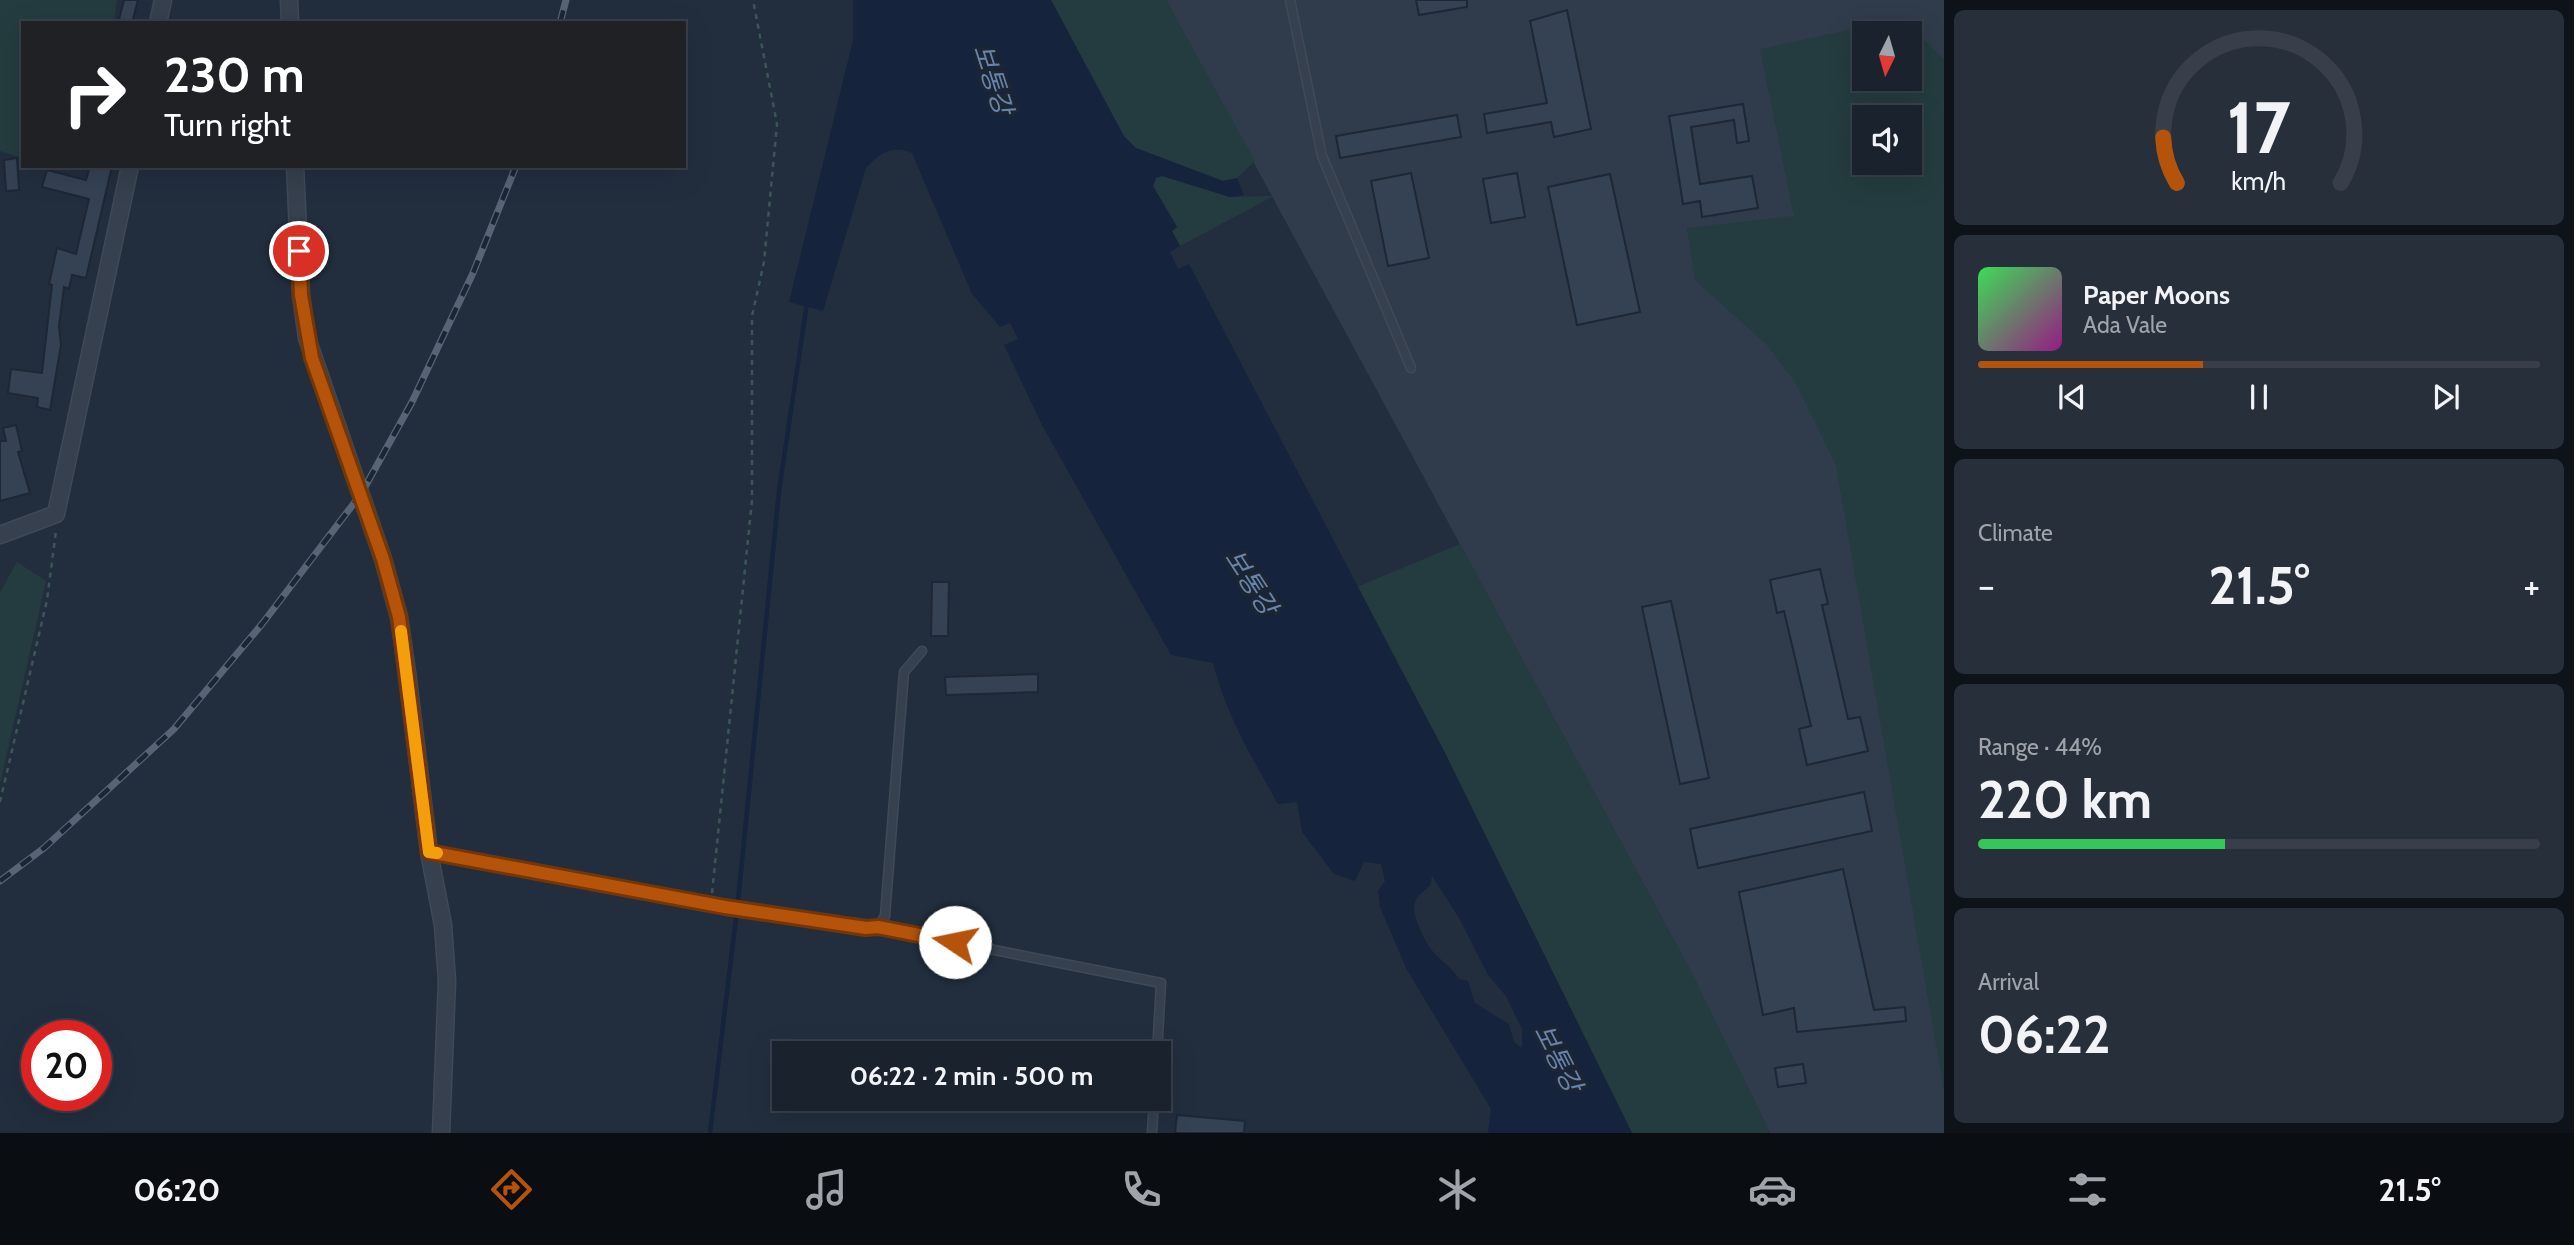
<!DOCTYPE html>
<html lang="en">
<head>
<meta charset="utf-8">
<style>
	:root { --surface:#1a222e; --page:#272f3a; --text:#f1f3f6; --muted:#9fa4aa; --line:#383f4a; --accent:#b45309 }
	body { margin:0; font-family:Cabin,"Noto Sans KR",sans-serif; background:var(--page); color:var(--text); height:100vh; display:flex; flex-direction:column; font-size:26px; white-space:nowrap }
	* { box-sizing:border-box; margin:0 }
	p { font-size:23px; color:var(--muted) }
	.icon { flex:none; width:38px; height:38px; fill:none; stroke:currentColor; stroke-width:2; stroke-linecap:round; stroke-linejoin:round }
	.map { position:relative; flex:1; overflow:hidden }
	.sheet { display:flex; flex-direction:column; gap:10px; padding:10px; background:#0e1319; width:630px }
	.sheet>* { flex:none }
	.top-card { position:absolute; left:21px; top:21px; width:665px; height:147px; border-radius:0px; box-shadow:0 7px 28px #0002,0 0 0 2px var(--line); background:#202124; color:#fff; overflow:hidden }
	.needle { width:46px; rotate:185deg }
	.controls { position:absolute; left:1852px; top:21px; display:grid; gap:14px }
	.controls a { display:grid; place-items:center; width:70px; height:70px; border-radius:0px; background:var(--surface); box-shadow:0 7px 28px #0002,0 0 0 2px var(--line); font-size:35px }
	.speed { position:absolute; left:21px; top:1020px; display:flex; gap:14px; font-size:35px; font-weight:700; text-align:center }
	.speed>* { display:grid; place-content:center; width:91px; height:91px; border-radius:50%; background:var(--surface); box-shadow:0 7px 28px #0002,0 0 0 2px var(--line); line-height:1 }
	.speed .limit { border:10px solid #d22; background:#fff; color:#111 }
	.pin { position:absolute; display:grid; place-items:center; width:60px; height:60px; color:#fff; margin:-30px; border:4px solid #fff; border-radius:50%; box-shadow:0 2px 7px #0007 }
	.me { position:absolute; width:77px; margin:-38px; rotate:281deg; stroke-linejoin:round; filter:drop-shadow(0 0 5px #0008) }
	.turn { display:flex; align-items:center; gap:24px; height:147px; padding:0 28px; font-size:32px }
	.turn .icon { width:91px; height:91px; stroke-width:2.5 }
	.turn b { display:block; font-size:49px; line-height:60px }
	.big { font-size:52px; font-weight:700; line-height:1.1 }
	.sheet .tile { flex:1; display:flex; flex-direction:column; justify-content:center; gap:10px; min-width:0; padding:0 24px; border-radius:10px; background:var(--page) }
	.sheet .dial { align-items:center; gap:0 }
	.dial svg { height:182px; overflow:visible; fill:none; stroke:var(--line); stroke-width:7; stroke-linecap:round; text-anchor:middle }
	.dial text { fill:var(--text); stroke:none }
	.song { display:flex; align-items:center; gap:21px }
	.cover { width:84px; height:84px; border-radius:10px; background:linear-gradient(135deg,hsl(130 70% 55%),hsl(310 70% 35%)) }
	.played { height:7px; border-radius:4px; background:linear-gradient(90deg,var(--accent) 40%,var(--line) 40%) }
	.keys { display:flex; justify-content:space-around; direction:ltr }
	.heat { display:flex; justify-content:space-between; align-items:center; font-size:38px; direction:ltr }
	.charge { height:10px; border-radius:5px; background:linear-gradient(90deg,#34c759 44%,var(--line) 0) }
	.trip { position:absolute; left:772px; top:1041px; width:399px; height:70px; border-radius:0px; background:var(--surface); box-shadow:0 7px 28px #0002,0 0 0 2px var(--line); font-weight:700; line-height:70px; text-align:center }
	.tabs { display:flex; height:112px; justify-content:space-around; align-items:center; background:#0a0e12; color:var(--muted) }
	.tabs .icon { width:49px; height:49px }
	.tabs .on { color:var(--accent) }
	.tabs b { font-size:32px; color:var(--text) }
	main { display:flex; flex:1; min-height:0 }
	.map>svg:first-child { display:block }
</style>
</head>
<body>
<main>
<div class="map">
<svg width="1944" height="1133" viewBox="0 0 1944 1133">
	<rect width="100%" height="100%" fill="#222e3e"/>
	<!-- airport -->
	<path fill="#303b4b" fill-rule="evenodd" d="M1166 0H1944V1133H1770L1690 970ZM1864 33H1909V79H1864ZM1864 117H1909V163H1864Z"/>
	<!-- green -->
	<g fill="#243c3f" fill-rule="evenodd">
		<polygon points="0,0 117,0 114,23 23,23 23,158 0,151"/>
		<polygon points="1051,0 1166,0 1255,161 1237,178 1223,181 1136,148 1124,137"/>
		<path d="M1881 23 1923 38 1944 60V1091L1836 465 1795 382 1767 345 1695 280 1687 228 1794 216 1760 49ZM1909 33V79H1864V33ZM1864 117H1909V163H1864Z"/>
		<polygon points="1162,176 1230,197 1274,196 1180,246 1172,231 1177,227 1153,186 1156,178"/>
		<polygon points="1460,544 1690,970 1770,1133 1632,1133 1443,749 1357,587"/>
		<polygon points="17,562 46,581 0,784 0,592"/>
	</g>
	<!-- water -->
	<path fill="#15243c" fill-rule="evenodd" d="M853 0H1051L1124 136 1136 148 1223 181 1237 178 1244 195 1230 197 1162 176 1156 178 1153 186 1177 227 1172 231 1180 246 1170 252 1178 269 1189 264 1443 749 1632 1133H1488L1491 1109 1407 970 1380 907 1378 891 1385 881 1381 864 1364 862 1355 881 1334 874 1302 832 1297 802 1278 804C1252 758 1226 715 1213 663L1171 655 1042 425 1004 345 1018 339 1010 323 1000 327 972 294 912 153C892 144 880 153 866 168L823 311 789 302 853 40ZM1432 876 1459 918 1488 975 1506 996 1522 1029V1048L1514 1042 1509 1024 1475 1003 1468 981 1459 979C1452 968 1446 965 1437 956 1427 947 1414 920 1414 907 1414 898 1423 891 1430 886Z"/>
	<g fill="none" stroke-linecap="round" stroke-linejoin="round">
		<!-- stream -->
		<polyline stroke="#15243c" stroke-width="4.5" points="710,1133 738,901 779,491 807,303"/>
	</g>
	<!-- building -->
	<g fill="#344254" stroke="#1d2735" stroke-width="2">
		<polygon points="124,0 138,0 132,23 118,23"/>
		<polygon points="1416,0 1467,0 1467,7 1419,15"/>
		<polygon points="1567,10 1591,129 1554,137 1551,122 1487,133 1484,114 1547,103 1530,21"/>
		<polygon points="1743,104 1749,141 1737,143 1734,120 1691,127 1700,184 1752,176 1758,208 1702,217 1700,201 1683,204 1669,116"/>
		<polygon points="1457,115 1461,137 1340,158 1336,136"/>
		<polygon points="17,158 19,190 6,191 4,160"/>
		<polygon points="90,166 112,166 86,278 72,275 69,289 64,287 59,326 61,345 50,410 37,407 38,398 8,393 11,369 42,373 52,285 49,284 57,248 76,254 89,199 42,187 47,170 86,180"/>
		<polygon points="1411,173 1429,258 1388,266 1371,181"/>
		<polygon points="1517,173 1525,217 1491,223 1483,179"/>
		<polygon points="1610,174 1640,312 1577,325 1548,187"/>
		<polygon points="16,425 22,451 18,452 30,493 0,501 0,441 6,441 3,428"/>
		<polygon points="1820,569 1828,604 1822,605 1848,719 1860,717 1868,751 1807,765 1799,729 1811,726 1784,611 1777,613 1770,580"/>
		<polygon points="932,582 949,582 948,636 931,636"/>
		<polygon points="1671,601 1709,778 1680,784 1642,607"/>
		<polygon points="1038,674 1038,692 946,695 945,677"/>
		<polygon points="1864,792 1872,831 1698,868 1690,829"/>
		<polygon points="1843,869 1874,1010 1905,1007 1906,1021 1797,1032 1794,1008 1763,1015 1739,892"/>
		<polygon points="1803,1064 1806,1083 1778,1087 1775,1068"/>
		<polygon points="1177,1115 1245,1121 1244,1133 1175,1133"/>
	</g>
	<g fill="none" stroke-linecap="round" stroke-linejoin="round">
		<!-- lane casing -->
		<g stroke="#3f4957" stroke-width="11">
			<g id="lane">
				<polyline points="1290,0 1322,156 1411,368"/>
				<polyline points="429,852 725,907 866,928 878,927 885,916 904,672 922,651"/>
				<polyline points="878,927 1161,983 1157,1054"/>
				<polyline points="1152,1133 1154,1099"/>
			</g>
		</g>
		<!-- street casing -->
		<g stroke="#3f4957" stroke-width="19">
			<g id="street">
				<polyline points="289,0 290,23"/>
				<polyline points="158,23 163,0"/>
				<polyline points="295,166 301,295 307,338 383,559 399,617 407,672 429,852 443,925 447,981 441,1133"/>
				<polyline points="0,535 56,514 130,166"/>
			</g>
		</g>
		<!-- path -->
		<g stroke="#3d5557" stroke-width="2.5" stroke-dasharray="5 5" stroke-linecap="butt">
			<polyline points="0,802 47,600 56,531"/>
			<polyline points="712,893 752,500 752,316 764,262 777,124 753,0"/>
		</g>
		<!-- lane -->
		<use href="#lane" stroke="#36404e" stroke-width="8"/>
		<!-- street -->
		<use href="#street" stroke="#36404e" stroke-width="16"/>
		<!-- rail casing -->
		<g stroke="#586475" stroke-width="7">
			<g id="rail">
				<polyline points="560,23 566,0"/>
				<polyline points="0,881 44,848 174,729 262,624 361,494 412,402 473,273 516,166"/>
			</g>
		</g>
		<!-- rail -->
		<use href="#rail" stroke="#1b2533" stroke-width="4.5" stroke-dasharray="13" stroke-linecap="butt"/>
	</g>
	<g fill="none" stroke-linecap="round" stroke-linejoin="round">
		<!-- route casing -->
		<g stroke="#753606" stroke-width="18">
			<polyline id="route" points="299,251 301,295 312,358 383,559 399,617 429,852 725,907 866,928 878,927 955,942"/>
		</g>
		<!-- route -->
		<use href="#route" stroke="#b45309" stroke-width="12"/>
		<!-- slow -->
		<polyline stroke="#f59e0b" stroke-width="12" points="401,631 429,852 437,853"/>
	</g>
	<g text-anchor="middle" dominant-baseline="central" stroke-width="7" stroke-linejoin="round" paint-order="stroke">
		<!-- water labels -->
		<g font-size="26" font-style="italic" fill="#6984aa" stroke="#1b2533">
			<text transform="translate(993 79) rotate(72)">보통강</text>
			<text transform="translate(1251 582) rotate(57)">보통강</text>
			<text transform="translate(1558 1058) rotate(63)">보통강</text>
		</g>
	</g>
</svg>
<div class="controls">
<a><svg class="needle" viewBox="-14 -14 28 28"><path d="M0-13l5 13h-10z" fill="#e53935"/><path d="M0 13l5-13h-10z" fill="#9fa4aa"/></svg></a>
<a><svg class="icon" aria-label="sound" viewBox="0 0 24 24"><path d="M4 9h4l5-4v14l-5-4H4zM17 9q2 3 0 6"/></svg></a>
</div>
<div class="speed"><div class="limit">20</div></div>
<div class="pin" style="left:299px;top:251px;background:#d93025"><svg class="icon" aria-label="arrive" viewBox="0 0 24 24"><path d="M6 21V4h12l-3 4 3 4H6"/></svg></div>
<svg class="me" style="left:955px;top:942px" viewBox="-20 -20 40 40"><circle r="19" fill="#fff"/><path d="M0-13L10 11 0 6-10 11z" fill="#b45309"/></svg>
<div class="trip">06:22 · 2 min · 500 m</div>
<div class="top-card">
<div class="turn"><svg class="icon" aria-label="right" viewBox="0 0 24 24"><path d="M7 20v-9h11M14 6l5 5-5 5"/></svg><div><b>230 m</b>Turn right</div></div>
</div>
</div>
<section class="sheet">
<div class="tile dial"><svg viewBox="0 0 100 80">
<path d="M14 69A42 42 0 1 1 86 69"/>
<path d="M14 69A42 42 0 0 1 8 49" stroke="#b45309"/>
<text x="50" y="56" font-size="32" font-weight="700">17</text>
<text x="50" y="72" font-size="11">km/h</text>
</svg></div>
<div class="tile">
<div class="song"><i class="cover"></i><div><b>Paper Moons</b><p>Ada Vale</p></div></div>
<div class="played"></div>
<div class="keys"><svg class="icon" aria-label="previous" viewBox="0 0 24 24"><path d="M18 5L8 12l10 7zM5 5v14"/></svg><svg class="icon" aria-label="pause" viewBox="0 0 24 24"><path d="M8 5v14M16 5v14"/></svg><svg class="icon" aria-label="next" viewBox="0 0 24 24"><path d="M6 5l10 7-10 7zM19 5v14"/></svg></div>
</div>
<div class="tile"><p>Climate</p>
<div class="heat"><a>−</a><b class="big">21.5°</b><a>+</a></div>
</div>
<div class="tile"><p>Range · 44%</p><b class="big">220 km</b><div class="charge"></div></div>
<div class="tile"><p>Arrival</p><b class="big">06:22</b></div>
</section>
</main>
<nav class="tabs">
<b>06:20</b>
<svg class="icon on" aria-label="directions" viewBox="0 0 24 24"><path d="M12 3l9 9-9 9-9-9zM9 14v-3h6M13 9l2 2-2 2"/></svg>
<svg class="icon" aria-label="music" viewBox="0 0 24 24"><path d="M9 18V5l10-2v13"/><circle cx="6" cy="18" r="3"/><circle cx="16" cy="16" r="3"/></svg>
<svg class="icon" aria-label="phone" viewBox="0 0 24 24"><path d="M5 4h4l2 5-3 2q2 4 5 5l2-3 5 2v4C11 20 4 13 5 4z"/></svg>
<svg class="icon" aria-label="climate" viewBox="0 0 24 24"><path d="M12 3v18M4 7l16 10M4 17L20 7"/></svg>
<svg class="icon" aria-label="car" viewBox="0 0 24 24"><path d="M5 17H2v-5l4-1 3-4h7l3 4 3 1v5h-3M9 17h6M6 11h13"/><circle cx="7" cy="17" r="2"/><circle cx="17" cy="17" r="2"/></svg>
<svg class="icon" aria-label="filters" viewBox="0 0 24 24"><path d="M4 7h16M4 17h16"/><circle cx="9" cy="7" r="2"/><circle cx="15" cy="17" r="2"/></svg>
<b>21.5°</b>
</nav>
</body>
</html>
